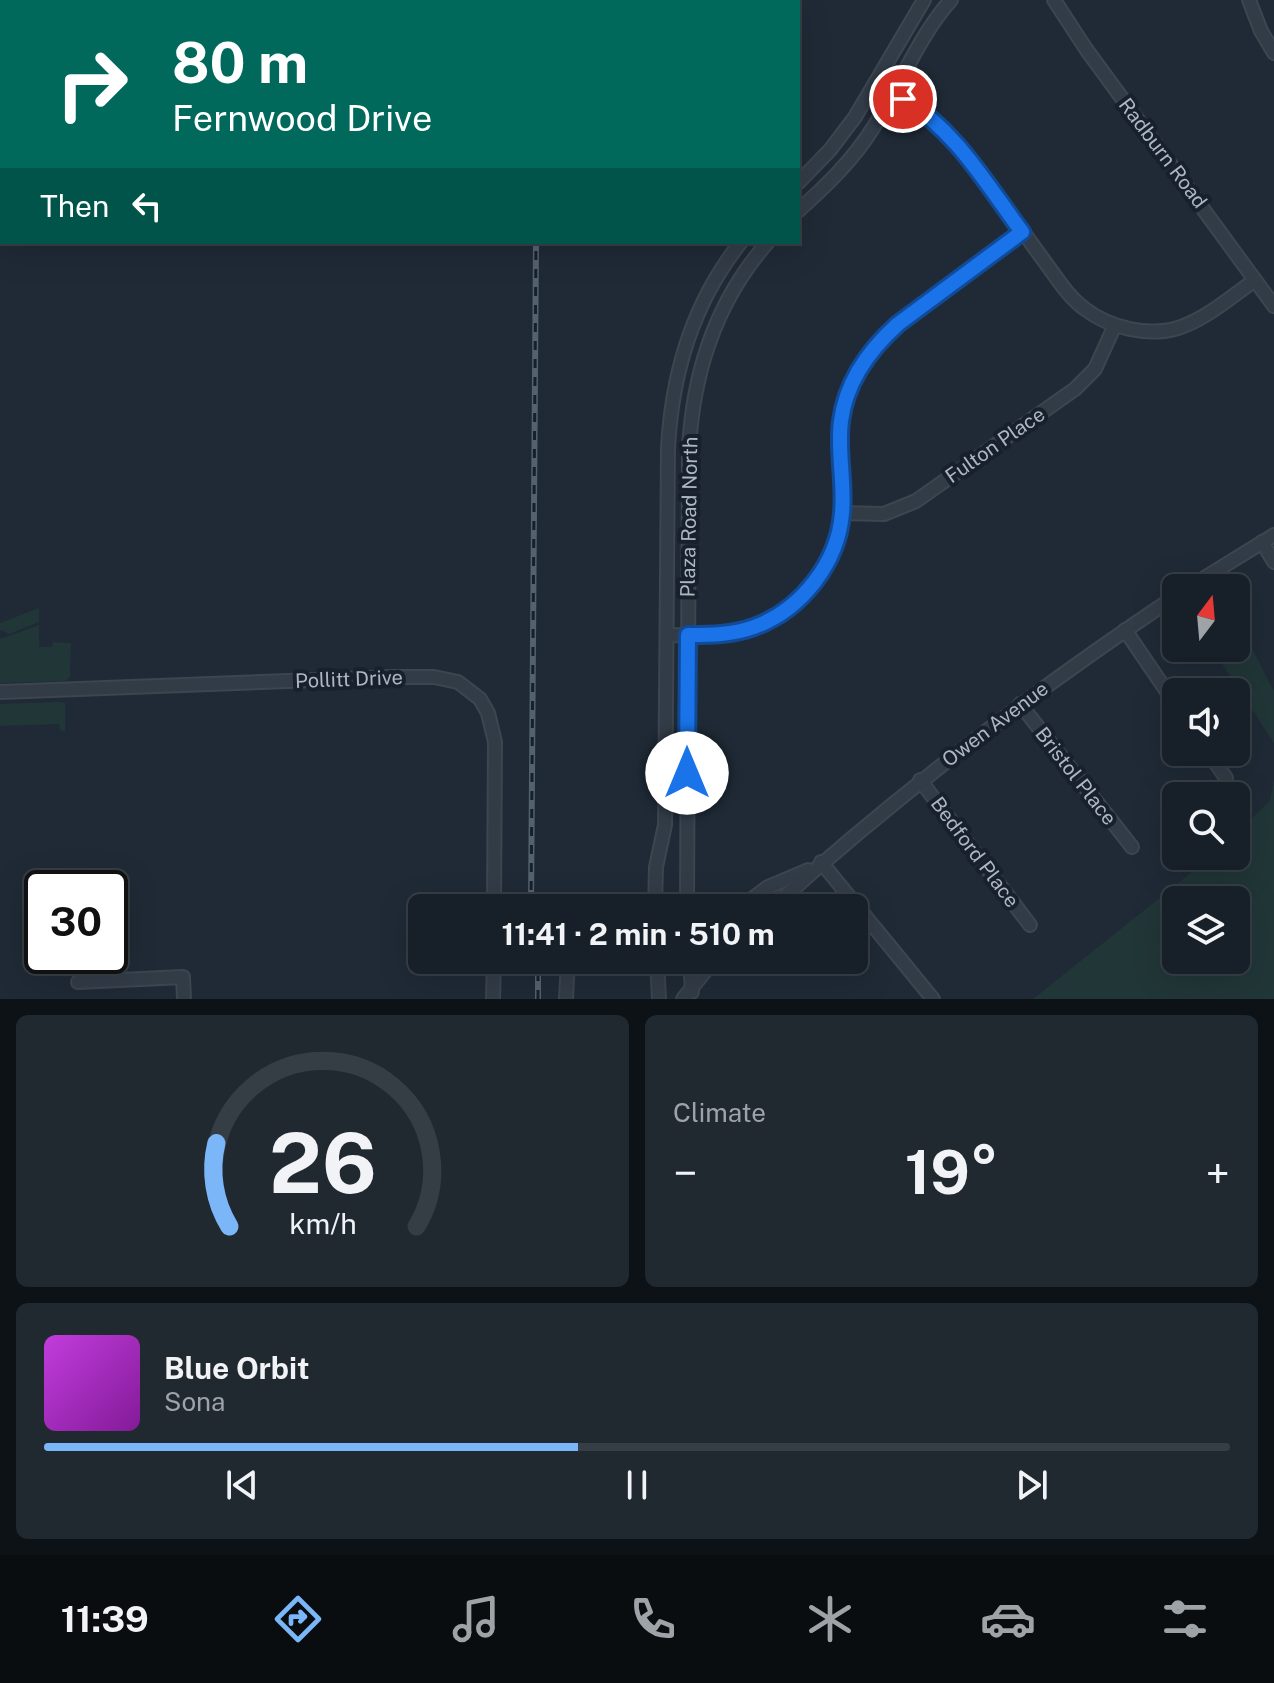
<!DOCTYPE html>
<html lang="en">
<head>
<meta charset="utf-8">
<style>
	:root { --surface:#172028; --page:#202830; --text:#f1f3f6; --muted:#9ea3a8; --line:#363e45; --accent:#7bb6f9 }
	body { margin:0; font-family:"Public Sans",sans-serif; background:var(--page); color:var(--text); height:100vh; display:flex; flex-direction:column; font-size:30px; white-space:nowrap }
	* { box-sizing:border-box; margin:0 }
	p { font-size:26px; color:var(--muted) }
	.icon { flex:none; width:44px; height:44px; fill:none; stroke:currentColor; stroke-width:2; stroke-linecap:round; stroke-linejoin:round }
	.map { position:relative; height:999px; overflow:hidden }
	.panel { display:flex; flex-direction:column; gap:16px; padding:16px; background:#0d1216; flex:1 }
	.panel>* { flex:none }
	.banner { position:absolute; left:0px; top:0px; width:800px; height:244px; box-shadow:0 8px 32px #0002,0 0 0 2px var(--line); background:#00695c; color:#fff; overflow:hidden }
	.needle { width:52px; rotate:16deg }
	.fabs { position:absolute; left:1162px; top:574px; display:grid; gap:16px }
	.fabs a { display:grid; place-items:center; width:88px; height:88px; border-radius:12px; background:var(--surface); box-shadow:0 8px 32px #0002,0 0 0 2px var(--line); font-size:40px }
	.speed { position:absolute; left:24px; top:870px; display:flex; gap:16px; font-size:40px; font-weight:700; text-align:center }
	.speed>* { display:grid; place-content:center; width:104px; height:104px; border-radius:50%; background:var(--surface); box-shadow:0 8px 32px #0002,0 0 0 2px var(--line); line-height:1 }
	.speed .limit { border:4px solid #111; border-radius:12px; background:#fff; color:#111 }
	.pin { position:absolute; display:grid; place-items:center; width:68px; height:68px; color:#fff; margin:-34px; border:4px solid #fff; border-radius:50%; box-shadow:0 2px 8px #0007 }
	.me { position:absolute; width:88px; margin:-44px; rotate:0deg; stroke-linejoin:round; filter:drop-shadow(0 0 6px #0008) }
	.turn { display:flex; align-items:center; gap:28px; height:168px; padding:0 40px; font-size:36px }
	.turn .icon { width:104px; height:104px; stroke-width:2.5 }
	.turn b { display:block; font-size:56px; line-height:68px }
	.then { display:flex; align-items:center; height:76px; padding:0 40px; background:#0003; gap:16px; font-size:30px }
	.big { font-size:60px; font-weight:700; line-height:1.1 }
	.panel .widget { flex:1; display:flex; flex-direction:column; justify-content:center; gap:12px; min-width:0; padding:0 28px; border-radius:12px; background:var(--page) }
	.panel .dial { align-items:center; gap:0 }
	.dial svg { height:208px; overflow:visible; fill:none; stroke:var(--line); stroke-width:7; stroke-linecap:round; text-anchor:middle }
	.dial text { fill:var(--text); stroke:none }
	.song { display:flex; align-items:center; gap:24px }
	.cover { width:96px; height:96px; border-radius:12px; background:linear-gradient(135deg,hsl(290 70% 55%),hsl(290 70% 35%)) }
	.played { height:8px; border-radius:4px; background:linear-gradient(90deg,var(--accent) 45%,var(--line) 45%) }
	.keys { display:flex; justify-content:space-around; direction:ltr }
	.heat { display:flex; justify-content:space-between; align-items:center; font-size:44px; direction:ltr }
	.panel .tiles { flex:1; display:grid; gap:16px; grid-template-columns:1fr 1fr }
	.widget:last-child { grid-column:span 2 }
	.trip { position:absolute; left:408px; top:894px; width:460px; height:80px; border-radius:12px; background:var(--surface); box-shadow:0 8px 32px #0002,0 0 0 2px var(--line); font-weight:700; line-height:80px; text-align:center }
	.dock { display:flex; height:128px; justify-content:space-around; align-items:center; background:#090d10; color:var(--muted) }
	.dock .icon { width:56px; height:56px }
	.dock .current { color:var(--accent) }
	.dock b { font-size:36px; color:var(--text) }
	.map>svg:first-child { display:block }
</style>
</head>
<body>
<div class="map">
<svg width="1274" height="999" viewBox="0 0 1274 999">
	<rect width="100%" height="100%" fill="#1f2a36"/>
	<!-- green -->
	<g fill="#213637" fill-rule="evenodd">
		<polygon points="1236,603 1247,620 1245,635 1274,691 1274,743 1212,648 1236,648"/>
		<polygon points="39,608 39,622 9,634 0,630 0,623"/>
		<polygon points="39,625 39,647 52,647 53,642 71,643 70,677 65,681 0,683 0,639"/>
		<polygon points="60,702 65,703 65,732 60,730 59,724 0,726 0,704"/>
		<path d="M1274 780V999H1033L1212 856H1236V833L1270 801ZM1176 900H1236V960H1176Z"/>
	</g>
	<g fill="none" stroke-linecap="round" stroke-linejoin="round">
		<!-- street casing -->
		<g stroke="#3c4550" stroke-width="16">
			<g id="street">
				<polyline points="427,0 431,2"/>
				<polyline points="649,0 649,2"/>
				<polyline points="1054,0 1086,49 1274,306"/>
				<polyline points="1249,0 1261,31 1274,53"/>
				<path d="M875 83C902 98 929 112 950 135 984 173 1012 217 1042 258 1055 275 1067 296 1085 309 1110 328 1148 337 1178 328 1206 319 1231 297 1255 280"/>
				<polyline points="798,183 830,150 855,117 924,0"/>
				<path d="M798 211C826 186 853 160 873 128 900 86 918 37 951 0"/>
				<polyline points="842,513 884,514 916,501 1075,389 1095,369 1115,325"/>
				<polyline points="1262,542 1274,562"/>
				<polyline points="1188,588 1274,535"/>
				<polyline points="1125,630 1176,705"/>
				<path d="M667 635C688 635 712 637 733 633 797 619 843 563 843 498 842 449 834 413 860 368 879 335 910 315 939 294 967 273 995 252 1022 232"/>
				<polyline points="0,692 395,677 434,677 458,682 480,699 488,713 495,742 494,908"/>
				<polyline points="1020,704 1132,847"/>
				<polyline points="1208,752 1226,778"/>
				<polyline points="920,780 1030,925"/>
				<polyline points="821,862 933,999"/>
				<path d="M655 908 656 867 665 825 668 448C672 372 693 302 741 242"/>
				<polyline points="659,908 673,902 685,908"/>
				<path d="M687 908 689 449C693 372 716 301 768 242"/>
				<polyline points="740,908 768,887 808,870"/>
				<path d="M772 908C899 793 1034 691 1176 596"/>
				<polyline points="657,960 659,999"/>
				<polyline points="690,960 692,992"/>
				<polyline points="78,982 183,977 184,999"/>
				<polyline points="493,999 494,960"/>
				<polyline points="566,999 568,960"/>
				<polyline points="683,999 714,960"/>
			</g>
		</g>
		<!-- street -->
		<use href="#street" stroke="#323c47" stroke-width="12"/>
		<!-- rail casing -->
		<g stroke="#54616e" stroke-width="6">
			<g id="rail">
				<polyline points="461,0 464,2"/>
				<polyline points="532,2 532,0"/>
				<polyline points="545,2 545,0"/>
				<polyline points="531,908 536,242"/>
				<polyline points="538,999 538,960"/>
			</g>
		</g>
		<!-- rail -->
		<use href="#rail" stroke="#18212b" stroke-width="3" stroke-dasharray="9" stroke-linecap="butt"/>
	</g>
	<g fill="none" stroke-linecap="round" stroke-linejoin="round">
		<!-- route casing -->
		<g stroke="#114b97" stroke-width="20">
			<path id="route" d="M687 773 688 635C710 635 732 635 754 627 801 610 838 563 842 513 845 482 837 452 841 421 846 382 869 350 898 324L1022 232C987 185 955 129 903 99"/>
		</g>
		<!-- route -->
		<use href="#route" stroke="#1a73e8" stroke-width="14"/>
	</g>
	<g text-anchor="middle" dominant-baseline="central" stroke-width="8" stroke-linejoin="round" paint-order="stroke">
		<!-- street labels -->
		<g font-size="20" fill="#acb7c4" stroke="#18212b">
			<text transform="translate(1163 153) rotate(53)">Radburn Road</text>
			<text transform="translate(995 445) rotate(-35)">Fulton Place</text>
			<text transform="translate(689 517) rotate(-89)">Plaza Road North</text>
			<text transform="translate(349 679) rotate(-2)">Pollitt Drive</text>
			<text transform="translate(995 724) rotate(-37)">Owen Avenue</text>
			<text transform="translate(1076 776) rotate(52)">Bristol Place</text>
			<text transform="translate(975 852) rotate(53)">Bedford Place</text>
		</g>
	</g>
</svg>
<div class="fabs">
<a><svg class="needle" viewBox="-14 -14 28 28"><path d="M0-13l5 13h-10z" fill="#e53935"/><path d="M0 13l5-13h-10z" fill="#9ea3a8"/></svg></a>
<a><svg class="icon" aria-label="sound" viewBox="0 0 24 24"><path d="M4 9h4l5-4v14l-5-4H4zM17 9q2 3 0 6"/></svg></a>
<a><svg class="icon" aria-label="search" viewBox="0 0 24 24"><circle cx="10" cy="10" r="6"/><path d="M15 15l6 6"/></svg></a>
<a><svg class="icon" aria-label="layers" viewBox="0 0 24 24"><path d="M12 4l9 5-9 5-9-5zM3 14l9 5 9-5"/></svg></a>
</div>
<div class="speed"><div class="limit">30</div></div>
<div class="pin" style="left:903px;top:99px;background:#d93025"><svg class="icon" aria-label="arrive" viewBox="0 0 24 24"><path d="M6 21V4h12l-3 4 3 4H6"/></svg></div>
<svg class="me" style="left:687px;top:773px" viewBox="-20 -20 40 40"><circle r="19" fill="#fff"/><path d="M0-13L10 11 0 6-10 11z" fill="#1a73e8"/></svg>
<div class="trip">11:41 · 2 min · 510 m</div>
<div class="banner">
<div class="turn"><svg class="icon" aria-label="right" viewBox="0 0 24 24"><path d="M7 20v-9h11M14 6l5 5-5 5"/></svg><div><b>80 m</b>Fernwood Drive</div></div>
<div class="then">Then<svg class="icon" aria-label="left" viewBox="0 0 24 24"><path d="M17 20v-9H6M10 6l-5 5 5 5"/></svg></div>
</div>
</div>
<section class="panel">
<div class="tiles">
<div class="widget dial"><svg viewBox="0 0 100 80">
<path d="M14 69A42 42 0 1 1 86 69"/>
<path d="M14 69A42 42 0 0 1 9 37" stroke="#7bb6f9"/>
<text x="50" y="56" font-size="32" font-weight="700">26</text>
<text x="50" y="72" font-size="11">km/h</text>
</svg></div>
<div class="widget"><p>Climate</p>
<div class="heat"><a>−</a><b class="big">19°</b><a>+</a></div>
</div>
<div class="widget">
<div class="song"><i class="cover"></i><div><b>Blue Orbit</b><p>Sona</p></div></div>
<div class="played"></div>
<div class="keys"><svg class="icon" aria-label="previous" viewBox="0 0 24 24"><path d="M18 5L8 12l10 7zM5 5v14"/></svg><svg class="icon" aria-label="pause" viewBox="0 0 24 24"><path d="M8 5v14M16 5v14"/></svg><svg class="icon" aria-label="next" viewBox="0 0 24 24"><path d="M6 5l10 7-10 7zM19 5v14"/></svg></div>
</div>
</div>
</section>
<nav class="dock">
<b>11:39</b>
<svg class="icon current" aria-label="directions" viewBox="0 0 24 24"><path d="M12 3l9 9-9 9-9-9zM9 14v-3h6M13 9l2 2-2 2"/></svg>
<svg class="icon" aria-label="music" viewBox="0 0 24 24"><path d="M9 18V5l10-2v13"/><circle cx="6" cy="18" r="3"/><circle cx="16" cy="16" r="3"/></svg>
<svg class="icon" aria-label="phone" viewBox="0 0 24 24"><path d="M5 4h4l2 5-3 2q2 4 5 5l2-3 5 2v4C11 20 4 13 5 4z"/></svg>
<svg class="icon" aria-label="climate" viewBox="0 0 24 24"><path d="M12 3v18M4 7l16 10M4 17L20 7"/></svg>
<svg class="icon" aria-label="car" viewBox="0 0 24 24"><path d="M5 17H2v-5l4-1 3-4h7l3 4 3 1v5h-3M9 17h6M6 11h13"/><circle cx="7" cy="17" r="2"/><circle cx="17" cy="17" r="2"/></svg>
<svg class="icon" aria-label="filters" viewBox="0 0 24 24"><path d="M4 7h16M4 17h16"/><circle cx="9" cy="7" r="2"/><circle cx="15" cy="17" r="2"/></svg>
</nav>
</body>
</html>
